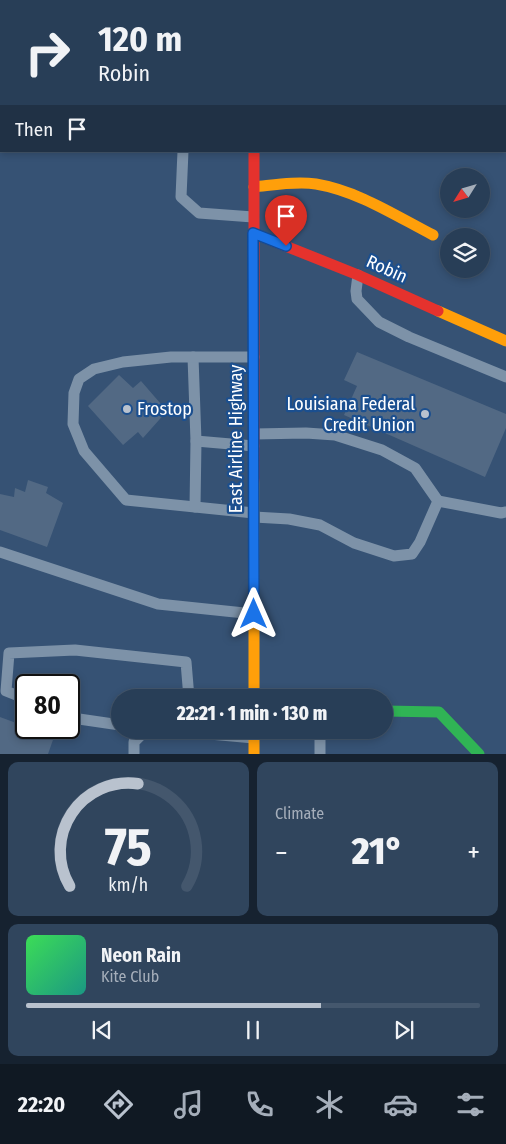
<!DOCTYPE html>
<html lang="en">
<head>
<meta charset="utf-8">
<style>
	:root { --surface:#283e57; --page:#30455d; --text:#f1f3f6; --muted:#a5aeba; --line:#44576d; --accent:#b9c2ce }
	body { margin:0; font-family:"Fira Sans Condensed",sans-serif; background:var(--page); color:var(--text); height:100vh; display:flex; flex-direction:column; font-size:19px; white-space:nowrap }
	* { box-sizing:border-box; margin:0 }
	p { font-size:16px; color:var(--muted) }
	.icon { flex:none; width:28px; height:28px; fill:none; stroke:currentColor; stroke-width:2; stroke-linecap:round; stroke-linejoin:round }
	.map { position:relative; height:754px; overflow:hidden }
	.side { display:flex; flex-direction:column; gap:8px; padding:8px; background:#162230; flex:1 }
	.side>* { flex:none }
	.banner { position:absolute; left:0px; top:0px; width:506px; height:152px; box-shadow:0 2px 8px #0003,0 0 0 1px var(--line); background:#283e57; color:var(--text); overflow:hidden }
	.needle { width:32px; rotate:233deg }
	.buttons { position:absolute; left:440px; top:168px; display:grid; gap:10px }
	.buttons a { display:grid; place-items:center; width:50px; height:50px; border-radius:50%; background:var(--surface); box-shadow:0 2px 8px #0003,0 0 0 1px var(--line); font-size:25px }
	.speed { position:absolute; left:15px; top:674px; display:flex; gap:10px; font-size:25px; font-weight:700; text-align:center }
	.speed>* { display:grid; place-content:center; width:65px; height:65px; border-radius:50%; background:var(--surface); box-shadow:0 2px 8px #0003,0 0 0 1px var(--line); line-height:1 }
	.speed .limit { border:2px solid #111; border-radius:8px; background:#fff; color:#111 }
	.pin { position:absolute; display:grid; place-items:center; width:42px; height:42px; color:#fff; margin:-51px -21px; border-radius:50% 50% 50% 0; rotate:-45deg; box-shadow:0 0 5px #0007 }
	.pin .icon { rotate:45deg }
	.me { position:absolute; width:55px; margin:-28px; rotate:0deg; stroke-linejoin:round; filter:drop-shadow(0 0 4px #0008) }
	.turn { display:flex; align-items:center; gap:18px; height:105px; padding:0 15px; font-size:22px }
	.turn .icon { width:65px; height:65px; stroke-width:2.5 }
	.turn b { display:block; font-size:35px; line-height:42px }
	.then { display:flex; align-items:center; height:48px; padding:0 15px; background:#0003; gap:10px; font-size:19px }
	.big { font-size:38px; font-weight:800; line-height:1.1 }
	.side .widget { flex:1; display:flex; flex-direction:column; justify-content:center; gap:8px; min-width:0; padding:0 18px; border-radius:10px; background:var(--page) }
	.side .dial { align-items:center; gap:0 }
	.dial svg { height:130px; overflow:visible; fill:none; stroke:var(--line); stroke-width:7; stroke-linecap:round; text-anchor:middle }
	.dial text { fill:var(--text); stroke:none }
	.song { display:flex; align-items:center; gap:15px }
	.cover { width:60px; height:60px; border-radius:8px; background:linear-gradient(135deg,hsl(130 70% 55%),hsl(170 70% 35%)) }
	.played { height:5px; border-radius:2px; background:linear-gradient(90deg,var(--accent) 65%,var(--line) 65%) }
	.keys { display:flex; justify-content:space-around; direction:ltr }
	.heat { display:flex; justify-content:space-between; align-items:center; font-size:28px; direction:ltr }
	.side .tiles { flex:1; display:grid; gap:8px; grid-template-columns:1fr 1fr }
	.widget:last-child { grid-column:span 2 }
	.trip { position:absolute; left:111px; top:689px; width:282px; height:50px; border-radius:25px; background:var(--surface); box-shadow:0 2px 8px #0003,0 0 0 1px var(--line); font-weight:800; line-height:50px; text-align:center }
	.tab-bar { display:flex; height:80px; justify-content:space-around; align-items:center; background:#101923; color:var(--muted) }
	.tab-bar .icon { width:35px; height:35px }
	.tab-bar .active { color:var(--accent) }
	.tab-bar b { font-size:22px; color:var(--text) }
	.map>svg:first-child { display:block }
</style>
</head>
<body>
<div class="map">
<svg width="506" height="754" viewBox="0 0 506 754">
	<rect width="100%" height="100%" fill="#365274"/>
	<!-- building -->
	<g fill="#526984">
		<polygon points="357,352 506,414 506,428 485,477 344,415 357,386 344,380"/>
		<polygon points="119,375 133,388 141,381 167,411 143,438 138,432 123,445 88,406"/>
		<polygon points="28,480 48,487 46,493 63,503 47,547 0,530 0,494 14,497 15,488 25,492"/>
		<polygon points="0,717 54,737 48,754 0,754"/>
	</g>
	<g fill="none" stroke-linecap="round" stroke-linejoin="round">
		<!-- lane -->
		<g stroke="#7d92a8" stroke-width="11">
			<polyline points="312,0 314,1"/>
			<polyline points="360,1 360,0"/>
			<polyline points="472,1 473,0"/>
			<polyline points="0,70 1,70"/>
			<polyline points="505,86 506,87"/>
			<polyline points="183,151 181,197 199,213 253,217"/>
			<polyline points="358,275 356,291 357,299 379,322 409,337 506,377"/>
			<polyline points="193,357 196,441 254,446"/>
			<polyline points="254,357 171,357 123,362 94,369 79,379 74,393 73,424 84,451 126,500 254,513"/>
			<polyline points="438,501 501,513 506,512"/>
			<polyline points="195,507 196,441"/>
			<polyline points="254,517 289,519 320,525 354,543 394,556 412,554 420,542 438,501 415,468 382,450 335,435 306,433 254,434"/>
			<polyline points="0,552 158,604 254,614"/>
			<polyline points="26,699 6,691 9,653 75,650 186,662 189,698"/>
			<polyline points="69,715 79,719 120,725"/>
			<polyline points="165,730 254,738"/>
			<polyline points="320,730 320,754"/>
			<polyline points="134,754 134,742 146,730"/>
		</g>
		<!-- fast -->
		<polyline stroke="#30b455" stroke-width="11" points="385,711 439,712 479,754"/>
		<!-- slow -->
		<g stroke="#ff9f0a" stroke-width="11">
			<polyline points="254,0 254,1"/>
			<path d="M254 187C274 185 296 181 316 184 358 191 396 216 433 235"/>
			<polyline points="438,311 506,341"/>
			<polyline points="254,481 254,698"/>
			<polyline points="254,730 254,754"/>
		</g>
		<!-- jam -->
		<g stroke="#e5322d" stroke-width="11">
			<polyline points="254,151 254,481"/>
			<polyline points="253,233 358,275 438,311"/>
		</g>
	</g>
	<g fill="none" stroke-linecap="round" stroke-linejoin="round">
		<!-- route casing -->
		<g stroke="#114b97" stroke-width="12">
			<polyline id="route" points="254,614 253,233 286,246"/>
		</g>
		<!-- route -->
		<use href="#route" stroke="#1a73e8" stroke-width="9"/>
	</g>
	<!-- markers -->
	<g fill="#b9c2ce" stroke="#1b4f8f" stroke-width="2">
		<circle cx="127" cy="409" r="5"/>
		<circle cx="425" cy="414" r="5"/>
	</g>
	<g text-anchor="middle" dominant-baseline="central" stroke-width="4.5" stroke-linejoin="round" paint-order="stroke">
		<!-- street labels -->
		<g font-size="18" fill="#fff" stroke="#1b4f8f">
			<text transform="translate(387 269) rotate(24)">Robin</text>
			<text transform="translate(236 439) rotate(-90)">East Airline Highway</text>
		</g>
		<!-- poi labels -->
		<g font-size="18" fill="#fff" stroke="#1b4f8f" text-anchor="end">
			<text x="415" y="404">Louisiana Federal<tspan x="415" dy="21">Credit Union</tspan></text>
			<text x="137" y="409" text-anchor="start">Frostop</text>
		</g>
	</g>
</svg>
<div class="buttons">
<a><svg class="needle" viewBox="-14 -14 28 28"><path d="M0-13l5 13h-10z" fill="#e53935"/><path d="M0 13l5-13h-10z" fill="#a5aeba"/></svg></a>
<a><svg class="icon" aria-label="layers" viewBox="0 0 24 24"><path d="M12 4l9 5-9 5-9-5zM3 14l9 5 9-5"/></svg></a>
</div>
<div class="speed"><div class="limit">80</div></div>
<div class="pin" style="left:286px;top:246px;background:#d93025"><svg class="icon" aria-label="arrive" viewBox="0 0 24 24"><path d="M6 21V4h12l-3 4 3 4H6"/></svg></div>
<svg class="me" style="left:254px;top:614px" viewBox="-20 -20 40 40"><path d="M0-17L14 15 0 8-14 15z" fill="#1a73e8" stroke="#fff" stroke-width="4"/></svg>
<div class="trip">22:21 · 1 min · 130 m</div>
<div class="banner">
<div class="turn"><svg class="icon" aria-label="right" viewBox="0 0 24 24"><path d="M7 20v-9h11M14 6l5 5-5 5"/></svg><div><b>120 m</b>Robin</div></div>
<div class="then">Then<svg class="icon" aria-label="arrive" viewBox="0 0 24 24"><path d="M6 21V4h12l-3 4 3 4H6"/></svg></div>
</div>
</div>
<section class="side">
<div class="tiles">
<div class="widget dial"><svg viewBox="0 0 100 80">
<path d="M14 69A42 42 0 1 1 86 69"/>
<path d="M14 69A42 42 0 0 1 56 6" stroke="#b9c2ce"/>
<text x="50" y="56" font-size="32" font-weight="700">75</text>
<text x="50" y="72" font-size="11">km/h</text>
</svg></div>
<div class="widget"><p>Climate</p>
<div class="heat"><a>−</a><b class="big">21°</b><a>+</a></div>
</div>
<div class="widget">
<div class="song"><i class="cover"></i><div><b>Neon Rain</b><p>Kite Club</p></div></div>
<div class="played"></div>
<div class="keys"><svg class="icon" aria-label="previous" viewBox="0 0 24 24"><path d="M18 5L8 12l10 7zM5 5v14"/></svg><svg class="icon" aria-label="pause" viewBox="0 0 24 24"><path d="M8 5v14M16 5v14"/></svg><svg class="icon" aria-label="next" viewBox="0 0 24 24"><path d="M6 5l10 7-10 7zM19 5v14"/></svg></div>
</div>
</div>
</section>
<nav class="tab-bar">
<b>22:20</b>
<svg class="icon active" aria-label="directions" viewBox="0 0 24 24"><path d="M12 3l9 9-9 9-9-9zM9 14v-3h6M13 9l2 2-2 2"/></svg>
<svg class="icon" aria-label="music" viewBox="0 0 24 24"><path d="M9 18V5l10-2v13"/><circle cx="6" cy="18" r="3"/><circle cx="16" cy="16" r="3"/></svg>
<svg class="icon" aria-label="phone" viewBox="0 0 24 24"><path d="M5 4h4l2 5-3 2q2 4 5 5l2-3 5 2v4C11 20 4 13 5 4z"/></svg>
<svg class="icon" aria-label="climate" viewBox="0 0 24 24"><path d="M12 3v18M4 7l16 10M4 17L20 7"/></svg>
<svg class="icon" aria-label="car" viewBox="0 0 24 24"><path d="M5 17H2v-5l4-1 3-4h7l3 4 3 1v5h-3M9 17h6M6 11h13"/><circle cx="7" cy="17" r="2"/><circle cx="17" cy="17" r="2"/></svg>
<svg class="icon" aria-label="filters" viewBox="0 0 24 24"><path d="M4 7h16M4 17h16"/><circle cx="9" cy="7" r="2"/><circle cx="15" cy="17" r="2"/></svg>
</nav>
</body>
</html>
